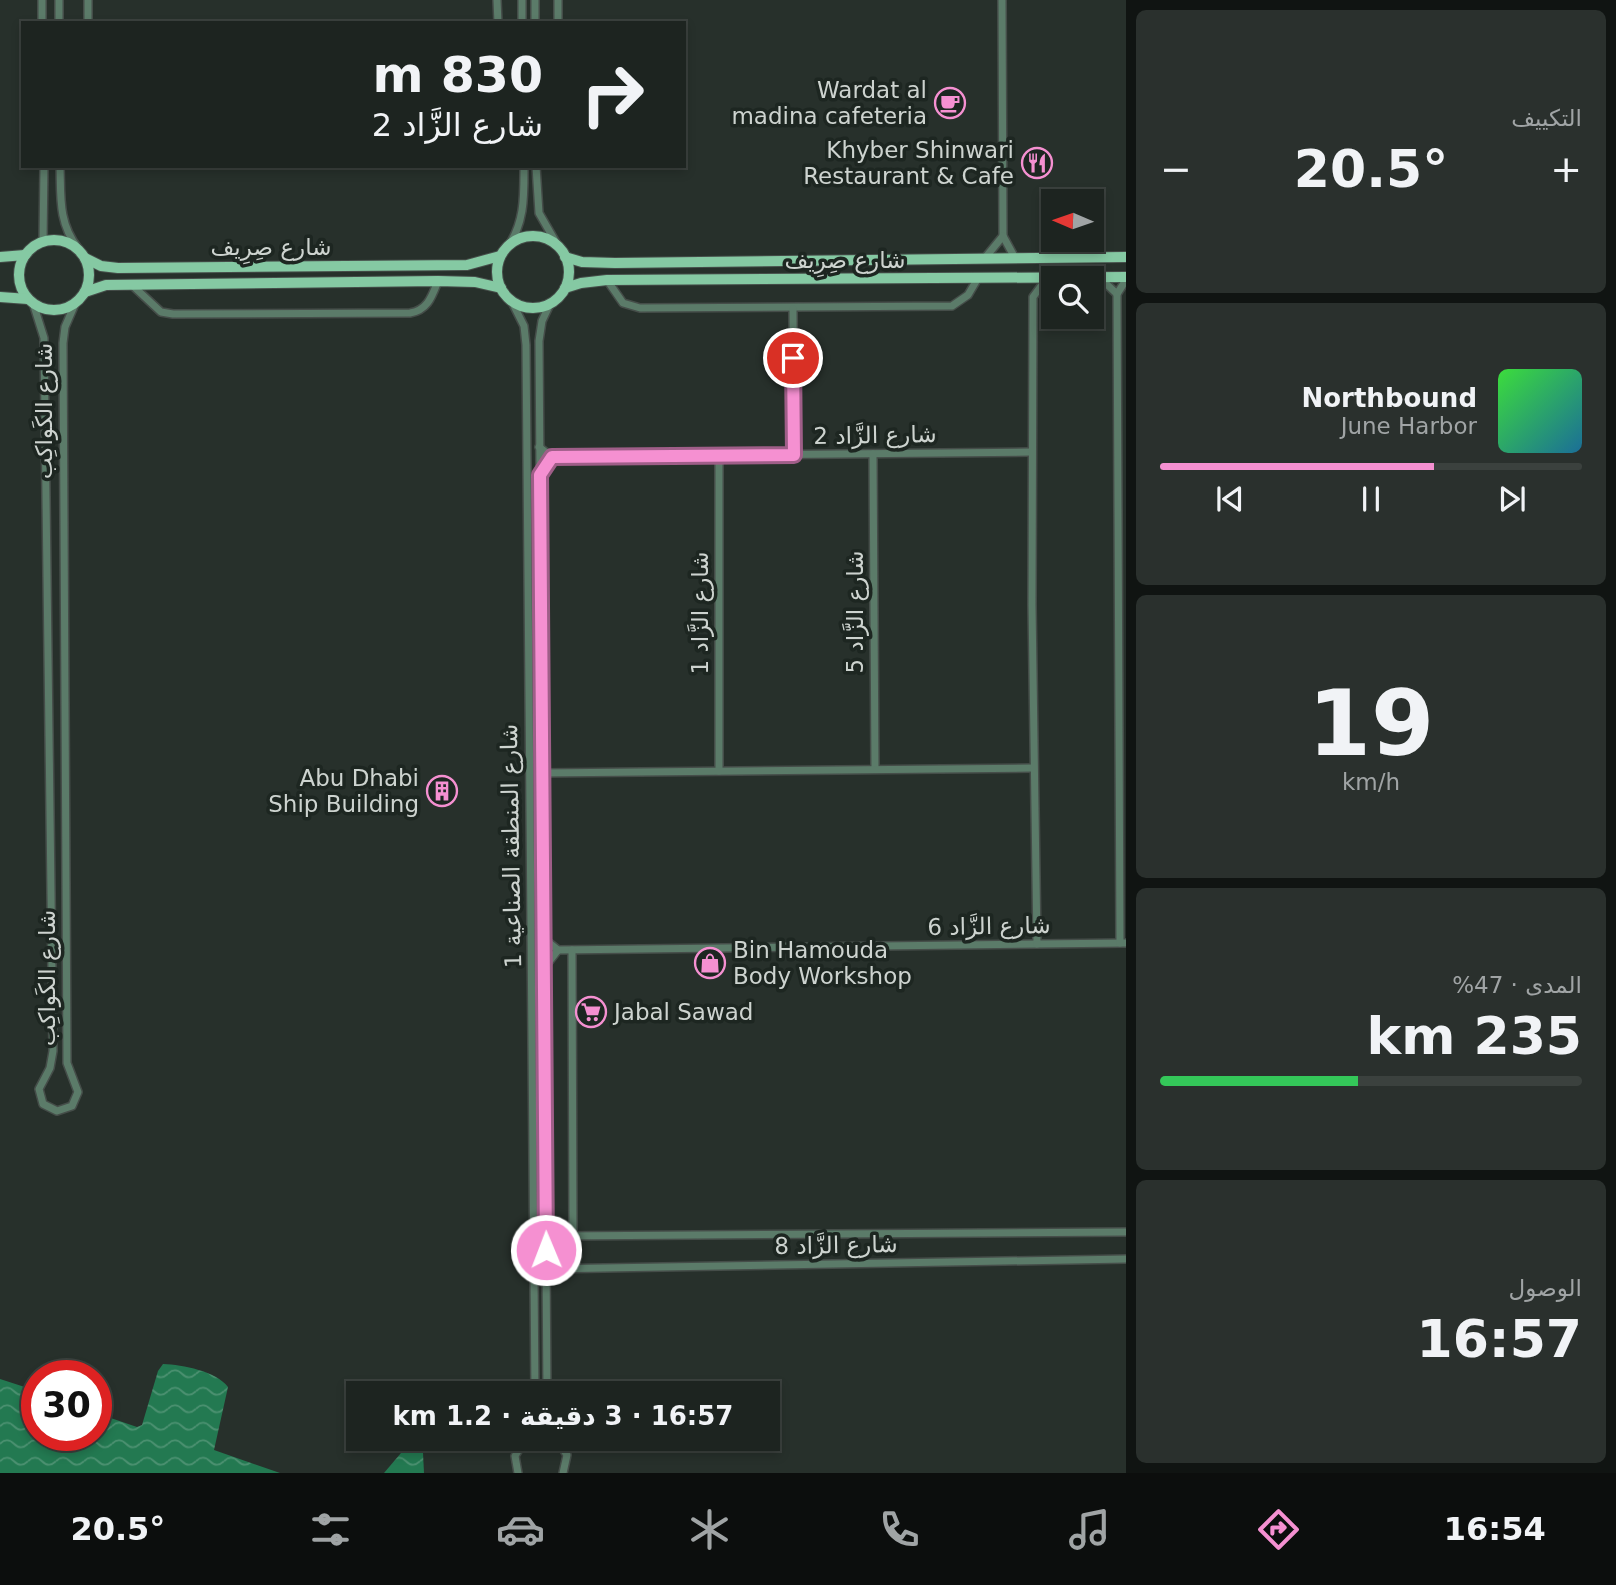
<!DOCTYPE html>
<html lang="ar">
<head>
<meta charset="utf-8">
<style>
	:root { --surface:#1d2420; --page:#2a302d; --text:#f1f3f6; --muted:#a0a4a5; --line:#3b413e; --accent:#f590d1 }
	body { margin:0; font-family:"DejaVu Sans",Vazirmatn,sans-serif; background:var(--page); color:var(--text); direction:rtl; height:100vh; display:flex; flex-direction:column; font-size:26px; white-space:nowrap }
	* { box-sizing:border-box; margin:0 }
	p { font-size:23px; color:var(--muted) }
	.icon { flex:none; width:38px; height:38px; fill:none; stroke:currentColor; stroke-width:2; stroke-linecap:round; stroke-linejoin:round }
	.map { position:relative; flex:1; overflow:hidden; direction:ltr }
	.side { display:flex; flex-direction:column; gap:10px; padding:10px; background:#101412; width:490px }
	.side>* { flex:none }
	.top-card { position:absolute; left:21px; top:21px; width:665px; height:147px; border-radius:0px; box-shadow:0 4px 10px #0003,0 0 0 2px var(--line); direction:rtl; background:#1d2420; color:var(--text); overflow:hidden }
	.needle { width:46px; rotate:272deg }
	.fabs { position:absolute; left:1041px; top:189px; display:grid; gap:14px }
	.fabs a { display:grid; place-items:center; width:63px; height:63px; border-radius:0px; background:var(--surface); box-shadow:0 4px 10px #0003,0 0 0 2px var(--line); font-size:35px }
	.speed { position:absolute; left:21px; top:1360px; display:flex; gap:14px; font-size:35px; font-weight:700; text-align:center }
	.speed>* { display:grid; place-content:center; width:91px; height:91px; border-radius:50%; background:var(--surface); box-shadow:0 4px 10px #0003,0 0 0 2px var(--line); line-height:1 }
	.speed .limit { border:10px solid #d22; background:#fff; color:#111 }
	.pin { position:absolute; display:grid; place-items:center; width:60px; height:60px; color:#fff; margin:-30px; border:4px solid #fff; border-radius:50%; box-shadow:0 2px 7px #0007 }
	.me { position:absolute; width:77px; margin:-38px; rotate:359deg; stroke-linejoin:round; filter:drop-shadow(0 0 5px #0008) }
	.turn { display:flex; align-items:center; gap:24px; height:147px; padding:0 28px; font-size:32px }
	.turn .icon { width:91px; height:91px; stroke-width:2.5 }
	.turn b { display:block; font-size:49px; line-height:60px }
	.big { font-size:52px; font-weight:600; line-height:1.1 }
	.side .widget { flex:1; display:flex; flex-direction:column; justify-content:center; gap:10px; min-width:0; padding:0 24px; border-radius:10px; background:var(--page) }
	.side .dial { align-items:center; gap:0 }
	.dial b { font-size:91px; line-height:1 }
	.song { display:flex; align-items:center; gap:21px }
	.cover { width:84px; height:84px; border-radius:10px; background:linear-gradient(135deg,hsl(120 70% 55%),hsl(200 70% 35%)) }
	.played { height:7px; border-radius:4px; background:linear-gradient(90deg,var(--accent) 65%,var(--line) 65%) }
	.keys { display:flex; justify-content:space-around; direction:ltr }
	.heat { display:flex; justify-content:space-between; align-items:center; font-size:38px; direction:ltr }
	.charge { height:10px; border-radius:5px; background:linear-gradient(90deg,#34c759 47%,var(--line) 0) }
	.trip { position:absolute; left:346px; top:1381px; width:434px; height:70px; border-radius:0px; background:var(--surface); box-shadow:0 4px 10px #0003,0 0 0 2px var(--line); font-weight:600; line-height:70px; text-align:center; direction:rtl }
	.tab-bar { display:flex; height:112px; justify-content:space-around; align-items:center; background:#0c0e0d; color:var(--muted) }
	.tab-bar .icon { width:49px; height:49px }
	.tab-bar .on { color:var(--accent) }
	.tab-bar b { font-size:32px; color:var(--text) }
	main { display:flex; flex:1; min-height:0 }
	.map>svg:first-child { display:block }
</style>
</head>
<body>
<main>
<section class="side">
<div class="widget"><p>التكييف</p>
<div class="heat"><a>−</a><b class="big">20.5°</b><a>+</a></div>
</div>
<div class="widget">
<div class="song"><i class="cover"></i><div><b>Northbound</b><p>June Harbor</p></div></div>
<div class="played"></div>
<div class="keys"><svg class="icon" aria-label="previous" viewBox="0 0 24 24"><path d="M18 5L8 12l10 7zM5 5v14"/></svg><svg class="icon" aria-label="pause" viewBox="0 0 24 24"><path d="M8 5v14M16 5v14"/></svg><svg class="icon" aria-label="next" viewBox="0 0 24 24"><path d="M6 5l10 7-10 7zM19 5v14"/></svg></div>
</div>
<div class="widget dial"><b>19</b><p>km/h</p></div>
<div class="widget"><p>المدى · 47%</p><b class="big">235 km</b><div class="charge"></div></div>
<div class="widget"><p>الوصول</p><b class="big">16:57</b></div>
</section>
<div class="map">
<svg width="1126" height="1473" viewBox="0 0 1126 1473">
	<defs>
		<pattern id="water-waves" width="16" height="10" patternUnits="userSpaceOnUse" patternTransform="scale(1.75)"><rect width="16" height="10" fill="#237951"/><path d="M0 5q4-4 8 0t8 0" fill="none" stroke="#4c9171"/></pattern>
	</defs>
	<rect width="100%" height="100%" fill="#27302b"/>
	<!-- water -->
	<g fill="url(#water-waves)">
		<path d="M163 1364C183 1365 216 1371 228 1387L214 1450 280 1473H0V1379L37 1391V1435H96V1413L137 1427 142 1425 158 1371Z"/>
		<polygon points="401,1453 423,1453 424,1473 384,1473"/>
	</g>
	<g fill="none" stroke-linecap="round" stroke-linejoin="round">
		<!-- minor casing -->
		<g stroke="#454d49" stroke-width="10">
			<g id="minor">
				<polyline points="42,0 42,23"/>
				<polyline points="59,0 59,23"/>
				<polyline points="497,0 498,23"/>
				<polyline points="522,0 522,23"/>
				<polyline points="535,0 535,23"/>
				<polyline points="558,0 558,23"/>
				<polyline points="1002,0 1003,236 1015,258"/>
				<polyline points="88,23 88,0"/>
				<path d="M60 166C61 196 58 223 78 248"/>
				<polyline points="536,166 539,213 558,246"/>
				<polyline points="43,241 44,166"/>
				<path d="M507 248C525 223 524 196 524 166"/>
				<polyline points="985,258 1003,236"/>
				<polyline points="1100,278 1117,294"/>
				<polyline points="607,280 623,303 640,308 952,306 968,295 978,278"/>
				<path d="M132 285 161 312 173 314 410 313C428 310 432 296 438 281"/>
				<polyline points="512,302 524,326 526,345 535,1393"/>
				<polyline points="33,303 44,338 53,1051 50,1068 39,1089 43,1104 57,1111 72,1106 78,1092 67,1063 63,343 65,327 75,304"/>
				<polyline points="793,309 794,455"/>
				<polyline points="539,447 552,457 1031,452"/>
				<polyline points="873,454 875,769"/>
				<polyline points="719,456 719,771"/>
				<polyline points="542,773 1033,768"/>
				<polyline points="543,938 558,950 1126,943"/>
				<polyline points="1120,943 1117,294 1126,280"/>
				<polyline points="1037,944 1032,605 1033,297 1047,278"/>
				<polyline points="572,950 573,1236"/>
				<polyline points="544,968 558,950"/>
				<polyline points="546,1225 560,1236 1126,1232"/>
				<polyline points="546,1269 1126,1259"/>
				<polyline points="547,1393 539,341 542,321 550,304"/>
				<polyline points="556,1438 567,1455 563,1473"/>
				<polyline points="518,1473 515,1456 526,1438"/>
			</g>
		</g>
		<!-- major casing -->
		<g stroke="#454d49" stroke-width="12">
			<g id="major">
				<circle cx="533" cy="272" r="36"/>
				<circle cx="54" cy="275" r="35"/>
				<polyline points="0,257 25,255"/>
				<polyline points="565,257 582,262 615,263 1126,257"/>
				<polyline points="85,258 101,266 118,268 467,265 500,256"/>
				<polyline points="565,288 581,283 607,280 1126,277"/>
				<polyline points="85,292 106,285 438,281 475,282 501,288"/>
				<polyline points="0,297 28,299"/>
			</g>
		</g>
		<!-- minor -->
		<use href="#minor" stroke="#5b7b69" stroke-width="7"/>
		<!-- major -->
		<use href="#major" stroke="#85c9a3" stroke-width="10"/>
	</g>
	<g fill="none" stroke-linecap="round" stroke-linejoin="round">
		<!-- route casing -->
		<g stroke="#9f5e88" stroke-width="18">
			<polyline id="route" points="546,1250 540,475 552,457 794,455 793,358"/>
		</g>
		<!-- route -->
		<use href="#route" stroke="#f590d1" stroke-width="12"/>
	</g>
	<!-- icons -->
	<defs>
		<g id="cafe-ring" transform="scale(1.575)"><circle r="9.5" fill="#1d2621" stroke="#f590d1" stroke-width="1.5"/><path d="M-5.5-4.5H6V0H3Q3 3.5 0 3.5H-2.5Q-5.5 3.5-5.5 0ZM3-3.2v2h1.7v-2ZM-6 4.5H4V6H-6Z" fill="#f590d1"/></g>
		<g id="restaurant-ring" transform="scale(1.575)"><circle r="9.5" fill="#1d2621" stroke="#f590d1" stroke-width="1.5"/><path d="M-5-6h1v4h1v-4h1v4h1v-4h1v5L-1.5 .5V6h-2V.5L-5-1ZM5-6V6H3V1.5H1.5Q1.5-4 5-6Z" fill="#f590d1"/></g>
		<g id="building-ring" transform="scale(1.575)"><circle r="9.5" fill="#1d2621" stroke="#f590d1" stroke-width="1.5"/><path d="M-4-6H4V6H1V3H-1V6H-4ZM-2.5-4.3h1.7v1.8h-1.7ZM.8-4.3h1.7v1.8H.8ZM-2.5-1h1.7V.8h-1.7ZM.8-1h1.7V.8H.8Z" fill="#f590d1"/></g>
		<g id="shop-ring" transform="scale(1.575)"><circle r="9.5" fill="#1d2621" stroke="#f590d1" stroke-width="1.5"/><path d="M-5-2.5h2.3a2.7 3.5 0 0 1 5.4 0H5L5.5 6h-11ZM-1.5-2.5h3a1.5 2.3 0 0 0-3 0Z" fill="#f590d1"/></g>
		<g id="supermarket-ring" transform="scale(1.575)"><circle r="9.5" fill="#1d2621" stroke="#f590d1" stroke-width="1.5"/><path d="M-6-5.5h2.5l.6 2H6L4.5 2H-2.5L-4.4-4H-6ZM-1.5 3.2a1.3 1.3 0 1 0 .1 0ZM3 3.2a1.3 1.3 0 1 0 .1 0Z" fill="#f590d1"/></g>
	</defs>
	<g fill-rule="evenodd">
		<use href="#cafe-ring" x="950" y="103"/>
		<use href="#restaurant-ring" x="1037" y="163"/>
		<use href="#building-ring" x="442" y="791"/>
		<use href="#shop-ring" x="710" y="963"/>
		<use href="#supermarket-ring" x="591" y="1012"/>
	</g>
	<g text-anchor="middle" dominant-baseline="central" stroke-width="7" stroke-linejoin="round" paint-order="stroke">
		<!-- poi labels -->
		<g font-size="23" fill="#cdd3cf" stroke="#1d2621" text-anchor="end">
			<text x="927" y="90">Wardat al<tspan x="927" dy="26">madina cafeteria</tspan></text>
			<text x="1014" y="150">Khyber Shinwari<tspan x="1014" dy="26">Restaurant &amp; Cafe</tspan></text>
			<text x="419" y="778">Abu Dhabi<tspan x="419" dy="26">Ship Building</tspan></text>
			<text x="733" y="950" text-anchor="start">Bin Hamouda<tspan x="733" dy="26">Body Workshop</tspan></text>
			<text x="614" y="1012" text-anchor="start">Jabal Sawad</text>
		</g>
		<!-- street labels -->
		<g font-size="23" fill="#cdd3cf" stroke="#1d2621">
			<text x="271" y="247">شارع صِرِيف</text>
			<text x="845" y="260">شارع صِرِيف</text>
			<text transform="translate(44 411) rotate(-90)">شارع الكَواكِب</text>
			<text transform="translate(875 435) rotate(-1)">شارع الزَّاد 2</text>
			<text transform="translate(855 612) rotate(-90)">شارع الزَّاد 5</text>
			<text transform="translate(700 613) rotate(-90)">شارع الزَّاد 1</text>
			<text transform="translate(511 846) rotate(-91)">شارع المنطقة الصناعية 1</text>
			<text transform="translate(989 926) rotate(-1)">شارع الزَّاد 6</text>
			<text transform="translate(47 978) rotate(-90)">شارع الكَواكِب</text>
			<text transform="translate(836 1245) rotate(-1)">شارع الزَّاد 8</text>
		</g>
	</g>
</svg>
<div class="fabs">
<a><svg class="needle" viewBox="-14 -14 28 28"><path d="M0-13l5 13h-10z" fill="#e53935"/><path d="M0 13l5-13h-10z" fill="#a0a4a5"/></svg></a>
<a><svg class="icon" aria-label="search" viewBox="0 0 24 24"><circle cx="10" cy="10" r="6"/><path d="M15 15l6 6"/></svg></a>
</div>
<div class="speed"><div class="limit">30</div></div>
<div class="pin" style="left:793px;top:358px;background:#d93025"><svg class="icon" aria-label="arrive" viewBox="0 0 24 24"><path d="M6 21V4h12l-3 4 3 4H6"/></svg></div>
<svg class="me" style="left:546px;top:1250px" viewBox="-20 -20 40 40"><circle r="17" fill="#f590d1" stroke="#fff" stroke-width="3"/><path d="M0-11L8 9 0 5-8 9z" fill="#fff"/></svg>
<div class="trip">16:57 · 3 دقيقة · 1.2 km</div>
<div class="top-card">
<div class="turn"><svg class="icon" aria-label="right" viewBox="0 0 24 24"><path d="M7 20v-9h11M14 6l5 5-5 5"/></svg><div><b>830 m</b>شارع الزَّاد 2</div></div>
</div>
</div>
</main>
<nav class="tab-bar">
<b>16:54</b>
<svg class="icon on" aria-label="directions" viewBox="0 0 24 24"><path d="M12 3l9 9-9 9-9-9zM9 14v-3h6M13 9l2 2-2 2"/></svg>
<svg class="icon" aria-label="music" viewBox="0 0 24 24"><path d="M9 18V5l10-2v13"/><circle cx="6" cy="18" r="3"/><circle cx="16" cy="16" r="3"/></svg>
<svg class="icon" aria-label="phone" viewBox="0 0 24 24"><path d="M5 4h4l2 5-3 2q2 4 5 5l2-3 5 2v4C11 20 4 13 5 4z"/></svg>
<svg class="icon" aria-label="climate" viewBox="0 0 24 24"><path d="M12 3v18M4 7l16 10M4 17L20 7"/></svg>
<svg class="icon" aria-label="car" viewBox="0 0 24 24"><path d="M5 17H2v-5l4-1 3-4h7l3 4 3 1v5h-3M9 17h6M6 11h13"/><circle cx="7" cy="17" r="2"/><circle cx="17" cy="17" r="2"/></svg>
<svg class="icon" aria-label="filters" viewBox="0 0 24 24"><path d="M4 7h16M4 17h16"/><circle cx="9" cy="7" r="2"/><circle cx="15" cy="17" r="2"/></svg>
<b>20.5°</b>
</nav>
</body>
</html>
